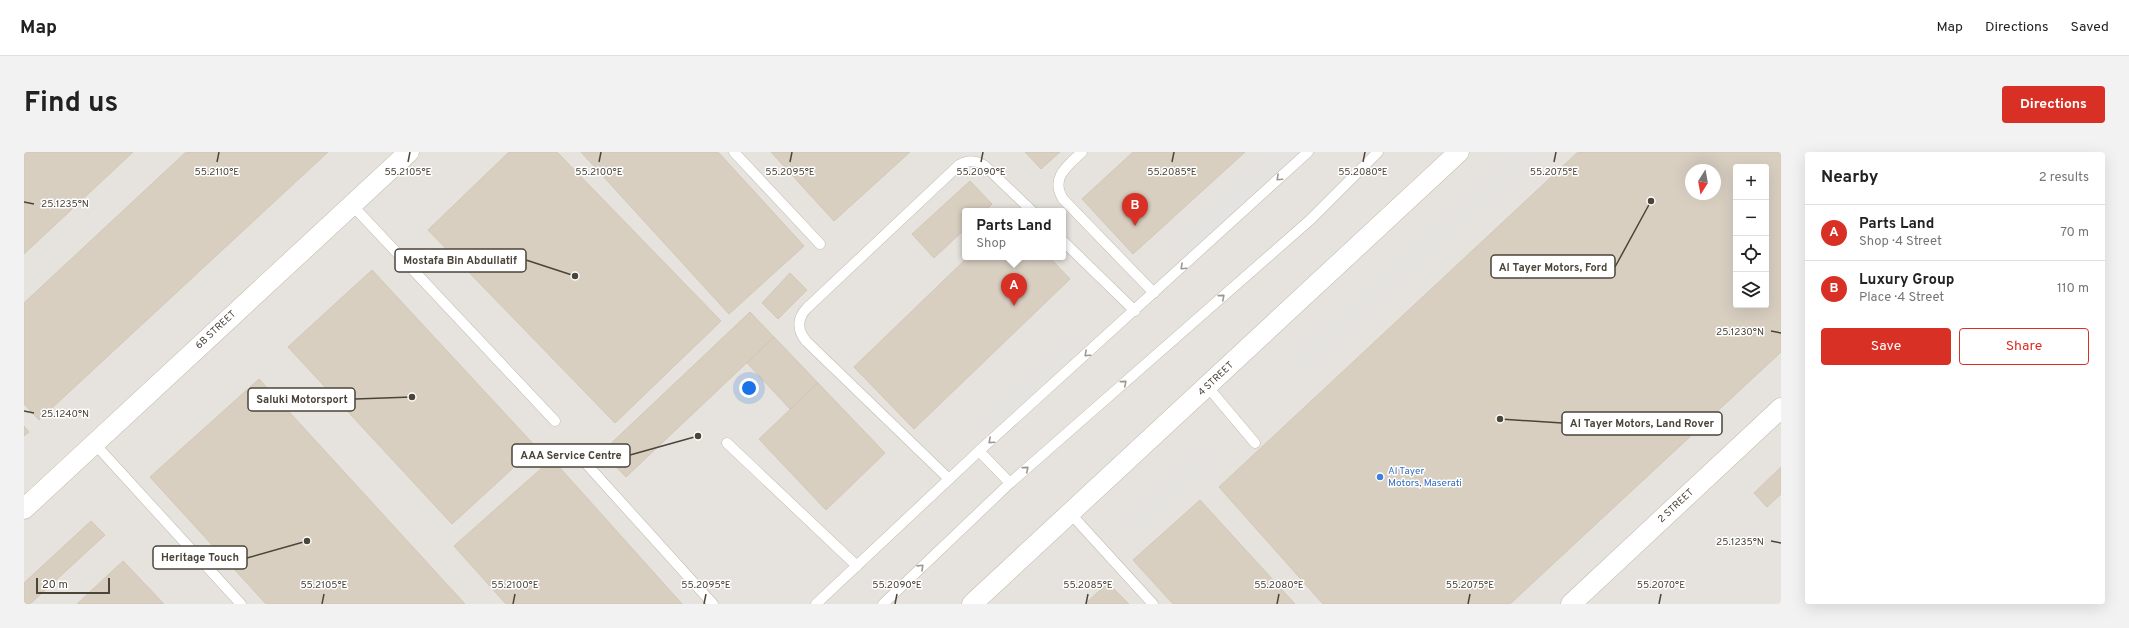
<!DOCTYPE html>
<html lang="en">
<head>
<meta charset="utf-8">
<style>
	body { margin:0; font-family:Overpass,sans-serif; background:#f2f2f2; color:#222 }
	.controls { position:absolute; right:12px; top:12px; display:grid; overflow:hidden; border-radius:4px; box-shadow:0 4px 16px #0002 }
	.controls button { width:36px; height:36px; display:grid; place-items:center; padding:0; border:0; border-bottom:1px solid #e0e0e0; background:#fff; color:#222; font:20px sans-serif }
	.compass { position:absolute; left:1661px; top:12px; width:36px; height:36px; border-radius:50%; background:#fff; box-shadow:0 4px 16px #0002; rotate:191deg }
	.scale { position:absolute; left:12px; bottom:10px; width:74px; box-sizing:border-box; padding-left:4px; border:2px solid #4b4439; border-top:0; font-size:11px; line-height:14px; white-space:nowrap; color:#4b4439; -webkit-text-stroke:3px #fff; paint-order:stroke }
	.you { position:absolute; left:725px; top:236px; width:14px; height:14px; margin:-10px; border:3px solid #fff; border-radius:50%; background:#1a73e8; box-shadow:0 0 0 6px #1a73e833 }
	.badge { display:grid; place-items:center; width:26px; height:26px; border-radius:50%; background:#d93025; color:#fff; font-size:13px; font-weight:700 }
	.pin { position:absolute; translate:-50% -33px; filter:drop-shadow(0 1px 2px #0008) }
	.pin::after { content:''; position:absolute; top:21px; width:14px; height:12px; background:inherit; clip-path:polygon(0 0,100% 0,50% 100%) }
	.popup { position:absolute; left:938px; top:56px; width:104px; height:52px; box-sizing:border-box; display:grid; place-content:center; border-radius:4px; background:#fff; filter:drop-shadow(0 1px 3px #0005); font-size:13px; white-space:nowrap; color:#767676 }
	.popup b { font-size:15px; color:#222 }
	.popup::after { content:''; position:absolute; left:50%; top:100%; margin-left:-8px; border:8px solid transparent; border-top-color:#fff }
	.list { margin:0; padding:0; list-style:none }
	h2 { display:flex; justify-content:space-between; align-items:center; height:52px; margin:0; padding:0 16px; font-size:17px }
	h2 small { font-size:13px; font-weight:400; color:#767676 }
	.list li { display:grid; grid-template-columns:26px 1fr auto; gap:12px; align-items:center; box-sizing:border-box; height:56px; padding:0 16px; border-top:1px solid #e0e0e0 }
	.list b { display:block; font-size:15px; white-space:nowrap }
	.list p { margin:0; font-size:13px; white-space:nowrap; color:#767676 }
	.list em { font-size:13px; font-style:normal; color:#767676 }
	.actions { display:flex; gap:8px; padding:12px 16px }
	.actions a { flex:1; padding:9px 0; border:1px solid #d93025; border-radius:4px; text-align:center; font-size:14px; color:#d93025 }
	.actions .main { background:#d93025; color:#fff }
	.icon { flex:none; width:22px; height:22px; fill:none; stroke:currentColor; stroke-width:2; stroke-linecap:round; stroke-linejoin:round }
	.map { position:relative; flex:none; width:1757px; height:452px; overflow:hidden; border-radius:4px }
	header { display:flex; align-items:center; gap:24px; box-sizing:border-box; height:56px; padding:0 20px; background:#fff; border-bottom:1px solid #e0e0e0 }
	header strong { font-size:19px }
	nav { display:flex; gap:22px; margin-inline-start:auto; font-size:14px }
	.intro { display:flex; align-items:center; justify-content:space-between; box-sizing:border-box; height:96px; padding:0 24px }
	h1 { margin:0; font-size:28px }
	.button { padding:10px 18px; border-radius:4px; background:#d93025; color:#fff; font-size:14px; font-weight:700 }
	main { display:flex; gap:24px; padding:0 24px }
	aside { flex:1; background:#fff; border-radius:4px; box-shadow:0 4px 16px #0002 }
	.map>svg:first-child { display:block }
	.industrial { fill:#e6e2dd; fill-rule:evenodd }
	.parking { fill:#e5e3e0 }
	.building { fill:#d8cfc1; stroke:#d3c7b4; fill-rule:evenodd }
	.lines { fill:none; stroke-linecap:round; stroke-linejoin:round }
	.lane-casing { stroke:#c2bbae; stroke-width:11 }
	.street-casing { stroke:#c2bbae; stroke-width:21 }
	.lane { stroke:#fff; stroke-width:10 }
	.street { stroke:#fff; stroke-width:20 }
	.oneway { stroke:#9c9892 }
	.ticks { fill:none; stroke:#4b4439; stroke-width:1.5 }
	.shop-dot { fill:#3f7fe0; stroke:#fff; stroke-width:1.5 }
	.labels { text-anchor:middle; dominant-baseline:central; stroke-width:3; stroke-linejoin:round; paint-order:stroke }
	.street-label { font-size:10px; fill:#4b4439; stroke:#fff }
	.shop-label { font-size:10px; fill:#366cbe; stroke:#fff; text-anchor:start }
	.ticks-label { font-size:10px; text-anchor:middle; fill:#4b4439; stroke:#fff; stroke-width:3; stroke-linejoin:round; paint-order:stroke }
	.leader { fill:none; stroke:#4b4439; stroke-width:1.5 }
	.callout-dot { fill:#4b4439; stroke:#fff; stroke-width:1.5 }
	.callout { fill:#fff; stroke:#4b4439; stroke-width:1.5 }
	.callout-label { font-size:11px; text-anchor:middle; font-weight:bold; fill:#4b4439 }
</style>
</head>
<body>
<header>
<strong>Map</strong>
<nav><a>Map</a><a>Directions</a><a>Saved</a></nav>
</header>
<div class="intro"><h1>Find us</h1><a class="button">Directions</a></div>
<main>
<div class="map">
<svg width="1757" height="452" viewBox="0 0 1757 452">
	<rect width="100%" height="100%" fill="#f6f3ec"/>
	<path class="industrial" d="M0 0H1757V452H0ZM1712 15H1742V153H1712ZM1667 18H1691V42H1667ZM941 59H1039V105H941Z"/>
	<g class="parking">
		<polygon points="1242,0 1275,0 1160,106 1143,89"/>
		<polygon points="1483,0 1522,0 1280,225 1266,206"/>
		<polygon points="1050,179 1061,191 959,284 950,270"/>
		<polygon points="1178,293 1194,310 1111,387 1096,369"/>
	</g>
	<g class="building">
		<polygon points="0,0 109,0 0,102"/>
		<polygon points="162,0 304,0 15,268 0,252 0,151"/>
		<polygon points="485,0 533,0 697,169 591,271 404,78"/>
		<polygon points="557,0 694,0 780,94 705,162"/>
		<polygon points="747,0 886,0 810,69"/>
		<polygon points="1001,0 1036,0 1017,17"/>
		<polygon points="1109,0 1221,0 1109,102 1058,47"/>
		<path d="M1554 0H1757V200L1486 452H1299L1195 335ZM1712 15H1742V153H1712ZM1667 18H1691V42H1667Z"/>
		<polygon points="946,29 968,52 961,59 941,59 941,77 910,106 888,82"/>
		<polygon points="944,105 1025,105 1046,127 890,277 830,215"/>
		<polygon points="348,118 512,295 428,372 264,195"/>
		<polygon points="766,121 783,138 754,167 738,151"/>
		<polygon points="726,160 750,185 602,325 578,300"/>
		<polygon points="750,185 794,231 766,257 723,211"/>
		<polygon points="235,227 441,452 242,452 126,325"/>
		<polygon points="794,231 861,301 802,358 735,287"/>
		<polygon points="0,274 5,280 0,284"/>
		<polygon points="528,307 658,452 482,452 430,394"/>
		<polygon points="1757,315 1757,342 1743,355 1730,341"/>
		<polygon points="1176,348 1271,452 1149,452 1109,408"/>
		<polygon points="67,369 81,383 6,452 0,452 0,431"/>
		<polygon points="99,409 140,452 53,452"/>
		<polygon points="1084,431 1105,452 1061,452"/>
	</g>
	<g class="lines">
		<g class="lane-casing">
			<g id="lane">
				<polyline points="710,0 796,92"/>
				<path d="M1058 0C1043 14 1026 26 1039 47L1130 141"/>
				<polyline points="328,53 531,269"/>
				<polyline points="1039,89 1111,159"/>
				<polyline points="1183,234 1231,291"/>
				<polyline points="70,291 217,452"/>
				<polyline points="703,291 833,414"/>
				<polyline points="955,299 986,331"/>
				<polyline points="558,307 689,452"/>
				<path d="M925 327 782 189C773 178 773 166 783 156L935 13C945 8 952 8 961 14L1008 59"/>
				<polyline points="1046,361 1129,452"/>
				<polyline points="792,452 955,299 1284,0"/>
				<polyline points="859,452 986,331 1286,68 1354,0"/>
			</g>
		</g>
		<g class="street-casing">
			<g id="street">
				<polyline points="0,357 385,0"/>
				<polyline points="948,452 1435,0"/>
				<polyline points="1547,452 1757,256"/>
			</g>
		</g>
		<use href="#lane" class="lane"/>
		<use href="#street" class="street"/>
	</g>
	<defs><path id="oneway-chevron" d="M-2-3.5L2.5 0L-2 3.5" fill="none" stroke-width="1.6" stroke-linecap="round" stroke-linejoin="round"/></defs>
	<g class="oneway">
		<use href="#oneway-chevron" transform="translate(1255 26) rotate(137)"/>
		<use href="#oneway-chevron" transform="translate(1159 115) rotate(137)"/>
		<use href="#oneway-chevron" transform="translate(1198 145) rotate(-41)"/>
		<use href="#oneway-chevron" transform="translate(1063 202) rotate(138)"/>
		<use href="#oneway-chevron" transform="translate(1100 231) rotate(-41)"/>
		<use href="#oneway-chevron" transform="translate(967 289) rotate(138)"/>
		<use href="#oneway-chevron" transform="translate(1002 317) rotate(-41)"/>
		<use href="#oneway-chevron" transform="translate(897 415) rotate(-44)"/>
	</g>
	<path class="ticks" d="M193 10 195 0M384 10 386 0M575 10 577 0M766 10 768 0M957 10 959 0M1148 10 1150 0M1339 10 1341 0M1530 10 1532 0M0 50 10 52M1747 179 1757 181M0 259 10 261M1747 389 1757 391M298 452 300 442M489 452 491 442M680 452 682 442M871 452 873 442M1062 452 1064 442M1253 452 1255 442M1444 452 1446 442M1635 452 1637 442"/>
	<circle class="shop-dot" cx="1356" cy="325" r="4"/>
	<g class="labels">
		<g class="street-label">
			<text transform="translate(192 178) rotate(-43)">6B STREET</text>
			<text transform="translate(1192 227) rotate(-43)">4 STREET</text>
			<text transform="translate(1652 354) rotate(-43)">2 STREET</text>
		</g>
		<g class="shop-label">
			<text x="1364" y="319">Al Tayer<tspan x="1364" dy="12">Motors, Maserati</tspan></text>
		</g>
	</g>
	<g class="ticks-label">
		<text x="193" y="23">55.2110°E</text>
		<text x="384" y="23">55.2105°E</text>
		<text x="575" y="23">55.2100°E</text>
		<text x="766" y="23">55.2095°E</text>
		<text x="957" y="23">55.2090°E</text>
		<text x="1148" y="23">55.2085°E</text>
		<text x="1339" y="23">55.2080°E</text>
		<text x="1530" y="23">55.2075°E</text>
		<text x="41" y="55">25.1235°N</text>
		<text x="1716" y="183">25.1230°N</text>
		<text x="41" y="265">25.1240°N</text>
		<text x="1716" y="393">25.1235°N</text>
		<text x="300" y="436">55.2105°E</text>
		<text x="491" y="436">55.2100°E</text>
		<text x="682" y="436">55.2095°E</text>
		<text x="873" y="436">55.2090°E</text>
		<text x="1064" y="436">55.2085°E</text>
		<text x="1255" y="436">55.2080°E</text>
		<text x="1446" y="436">55.2075°E</text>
		<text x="1637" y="436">55.2070°E</text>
	</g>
	<path class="leader" d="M551 124L502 108M1627 49L1591 115M388 245L331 247M1476 267L1538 271M674 284L606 303M283 389L223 406"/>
	<g class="callout-dot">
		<circle cx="551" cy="124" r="4"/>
		<circle cx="1627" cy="49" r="4"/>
		<circle cx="388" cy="245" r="4"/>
		<circle cx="1476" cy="267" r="4"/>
		<circle cx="674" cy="284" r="4"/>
		<circle cx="283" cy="389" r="4"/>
	</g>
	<g class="callout">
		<rect x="371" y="97" width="131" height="23" rx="4"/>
		<rect x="1467" y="103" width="124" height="23" rx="4"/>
		<rect x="224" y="236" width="107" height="23" rx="4"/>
		<rect x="1538" y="260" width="160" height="23" rx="4"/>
		<rect x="488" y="292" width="118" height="23" rx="4"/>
		<rect x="129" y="394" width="94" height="23" rx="4"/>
	</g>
	<g class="callout-label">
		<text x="436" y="112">Mostafa Bin Abdullatif</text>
		<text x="1529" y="119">Al Tayer Motors, Ford</text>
		<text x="278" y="251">Saluki Motorsport</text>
		<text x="1618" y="275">Al Tayer Motors, Land Rover</text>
		<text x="547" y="307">AAA Service Centre</text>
		<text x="176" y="409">Heritage Touch</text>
	</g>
</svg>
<div class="controls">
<button>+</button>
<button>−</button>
<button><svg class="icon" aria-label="locate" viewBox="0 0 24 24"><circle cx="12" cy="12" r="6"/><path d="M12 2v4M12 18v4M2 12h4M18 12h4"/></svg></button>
<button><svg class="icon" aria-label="layers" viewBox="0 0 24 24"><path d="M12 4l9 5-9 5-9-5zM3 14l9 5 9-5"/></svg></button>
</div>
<svg class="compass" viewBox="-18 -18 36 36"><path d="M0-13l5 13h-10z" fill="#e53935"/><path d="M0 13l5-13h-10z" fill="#767676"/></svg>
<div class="scale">20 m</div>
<div class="you"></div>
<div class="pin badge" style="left:990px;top:154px">A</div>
<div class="popup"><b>Parts Land</b>Shop</div>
<div class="pin badge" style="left:1111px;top:74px">B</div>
</div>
<aside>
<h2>Nearby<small>2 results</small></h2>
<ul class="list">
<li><span class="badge">A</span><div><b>Parts Land</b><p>Shop · 4 Street</p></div><em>70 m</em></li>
<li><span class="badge">B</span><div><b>Luxury Group</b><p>Place · 4 Street</p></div><em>110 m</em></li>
</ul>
<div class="actions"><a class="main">Save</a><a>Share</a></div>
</aside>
</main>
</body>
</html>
